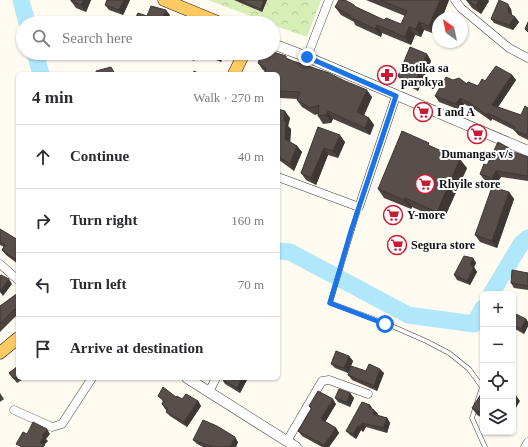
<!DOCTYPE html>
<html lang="en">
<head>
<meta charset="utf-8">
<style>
	body { margin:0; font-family:Georgia,serif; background:#f2f2f3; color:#2b2b33 }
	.controls { position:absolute; right:12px; bottom:12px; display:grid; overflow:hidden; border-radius:6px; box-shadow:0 1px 3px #0004 }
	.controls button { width:36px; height:36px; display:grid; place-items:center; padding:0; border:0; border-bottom:1px solid #e1e1e2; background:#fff; color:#2b2b33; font:20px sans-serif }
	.compass { position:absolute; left:432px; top:12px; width:36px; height:36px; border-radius:50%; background:#fff; box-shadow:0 1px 3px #0004; rotate:327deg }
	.stop { position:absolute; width:12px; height:12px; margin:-9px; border:3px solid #1a73e8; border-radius:50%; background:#fff }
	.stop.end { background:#1a73e8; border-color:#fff; box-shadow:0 1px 4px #0008 }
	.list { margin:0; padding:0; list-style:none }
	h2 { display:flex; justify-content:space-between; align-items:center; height:52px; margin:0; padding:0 16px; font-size:17px }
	h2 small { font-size:13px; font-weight:400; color:#7c7c81 }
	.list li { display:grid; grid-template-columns:26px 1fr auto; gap:12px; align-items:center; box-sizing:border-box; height:64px; padding:0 16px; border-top:1px solid #e1e1e2 }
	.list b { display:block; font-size:15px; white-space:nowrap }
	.list em { font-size:13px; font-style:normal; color:#7c7c81 }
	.icon { flex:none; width:22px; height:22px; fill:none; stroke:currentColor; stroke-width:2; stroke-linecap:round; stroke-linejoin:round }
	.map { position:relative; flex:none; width:528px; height:447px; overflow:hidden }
	.search { position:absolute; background:#fff; box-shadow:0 1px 3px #0004; left:16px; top:16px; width:264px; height:44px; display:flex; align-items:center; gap:10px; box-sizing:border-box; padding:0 14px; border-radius:22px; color:#7c7c81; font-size:15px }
	.panel { position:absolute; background:#fff; box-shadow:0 1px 3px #0004; left:16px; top:72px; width:264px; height:308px; border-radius:6px }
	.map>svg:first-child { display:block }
	.park { fill:url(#park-crowns) }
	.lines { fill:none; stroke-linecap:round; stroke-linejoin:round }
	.river { stroke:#b1e7fb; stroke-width:17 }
	.service-casing { stroke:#424242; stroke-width:5 }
	.minor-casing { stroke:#424242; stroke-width:9 }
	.tertiary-casing { stroke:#424242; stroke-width:11 }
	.primary-casing { stroke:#202020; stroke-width:13 }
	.service { stroke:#fff; stroke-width:4 }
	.minor { stroke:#fff; stroke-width:8 }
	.tertiary { stroke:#fff; stroke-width:10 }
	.primary { stroke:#ffca61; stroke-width:12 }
	.wall { fill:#4d4440 }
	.shaded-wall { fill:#3e3734 }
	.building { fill:#594f4a; stroke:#3e3734 }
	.route { stroke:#1a73e8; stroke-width:5 }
	.labels { text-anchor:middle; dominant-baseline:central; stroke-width:4; stroke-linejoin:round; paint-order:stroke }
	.poi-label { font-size:12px; font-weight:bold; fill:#0f0f0f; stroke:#fff; text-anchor:start }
</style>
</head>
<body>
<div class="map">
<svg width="528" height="447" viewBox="0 0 528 447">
	<defs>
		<pattern id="park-crowns" width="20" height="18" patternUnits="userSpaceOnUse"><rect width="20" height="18" fill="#d8eeb7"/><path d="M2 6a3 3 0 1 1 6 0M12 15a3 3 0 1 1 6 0" fill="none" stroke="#b8cb9c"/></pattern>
	</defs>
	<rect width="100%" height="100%" fill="#fffbf1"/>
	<polygon class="park" points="208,0 321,0 307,37 273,25 273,23 269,23"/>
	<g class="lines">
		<g class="river">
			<polyline points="21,0 27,23"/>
			<polyline points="35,53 41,74"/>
			<polyline points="278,251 290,252 408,315 474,324 483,308"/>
			<polyline points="491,294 521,244 528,238"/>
		</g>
		<g class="service-casing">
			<polyline id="service" points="359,207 330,303 385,323 426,341 449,353 469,369 482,387 472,418 485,447"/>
		</g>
		<g class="minor-casing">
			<g id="minor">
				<polyline points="455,0 461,8 509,48 528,58"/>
				<polyline points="307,57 329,0"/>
				<polyline points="278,177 359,207 396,96"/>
				<polyline points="0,264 18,280"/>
				<polyline points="209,392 216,378"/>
				<polyline points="14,410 52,427 62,424 92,378"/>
				<polyline points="287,441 322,381 329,380 368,394"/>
				<polyline points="525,447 528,442"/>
			</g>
		</g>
		<g class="tertiary-casing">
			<g id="tertiary">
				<polyline points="273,44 307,57 528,151"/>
				<polyline points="187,378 296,447"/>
			</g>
		</g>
		<g class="primary-casing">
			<g id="primary">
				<polyline points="164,0 220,23"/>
				<polyline points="234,74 244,53"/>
				<polyline points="0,353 18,338"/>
			</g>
		</g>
		<use href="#service" class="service"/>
		<use href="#minor" class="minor"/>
		<use href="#tertiary" class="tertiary"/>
		<use href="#primary" class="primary"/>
	</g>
	<g class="wall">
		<polygon points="71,0 91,0 86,12 76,8 71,1"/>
		<polygon points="130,0 123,15 109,10 105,5"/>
		<polygon points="234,0 267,0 262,12"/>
		<polygon points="366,0 449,0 442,18 438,18 435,34 424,30 421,37 415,35 411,45 382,33 381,37 355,25 354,22 341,15 335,7 354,5 356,7 384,20 401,24 405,16"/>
		<polygon points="466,0 488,0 489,1 481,14 472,8"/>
		<polygon points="511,9 512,15 515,17 519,22 513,30 494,23 491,19"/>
		<polygon points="182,53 223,53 224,54 221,62 204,55 202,58 200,56 198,60 195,58 194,61 183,55"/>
		<polygon points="427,54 431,61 418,91 403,83 398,76"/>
		<polygon points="288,59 372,97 364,115 369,118 374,125 370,135 333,119 331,123 323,124 318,116 318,114 315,115 302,107 297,100 297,99 280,98 278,95 278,74 265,71 263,70 258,63"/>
		<polygon points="512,75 516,80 498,107 521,115 528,108 528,140 518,135 514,130 492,119 491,121 474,109 464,104 460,110 439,102 435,96 453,80 478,86 485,81"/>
		<polygon points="278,109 290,118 288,126 291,129 290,142 297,146 302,152 294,171 279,160 278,162"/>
		<polygon points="318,127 345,142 338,158 328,155 316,185 306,180 301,173"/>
		<polygon points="432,147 467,168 443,221 412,207 411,209 384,198 378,189"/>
		<polygon points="512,152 528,157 528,181 501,177 496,184 484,180 480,174 487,165"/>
		<polygon points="509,192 514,199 497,248 480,242 475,235"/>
		<polygon points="0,229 18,240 18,264 6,255 2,250 4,247 0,245"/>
		<polygon points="473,258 476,263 474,267 477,272 470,285 457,280 454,275"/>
		<polygon points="528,273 528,290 514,288 511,283"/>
		<polygon points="18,293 18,314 0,332 0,306"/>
		<polygon points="526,319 528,322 528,326 524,334 515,329 513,326 513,320"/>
		<polygon points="349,356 353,361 348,373 335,368 331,364"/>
		<polygon points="18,366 18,378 25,378 17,383 9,373"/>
		<polygon points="366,371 384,373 377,391 352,380 348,375"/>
		<polygon points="222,378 248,378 240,393 225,384 222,379"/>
		<polygon points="483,391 483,418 477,415 472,408"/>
		<polygon points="0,393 4,399 0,402"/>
		<polygon points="350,393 354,398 350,407 338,402 335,398"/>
		<polygon points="158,396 176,397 182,399 198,401 201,406 187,427 170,416 166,412 167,411 165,409 162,404 163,402 162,400"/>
		<polygon points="336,404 325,422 336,428 339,433 329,447 322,447 302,436 298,431 311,409 309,406"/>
		<polygon points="373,409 378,414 377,415 387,418 390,423 387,433 366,427 363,432 361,430 356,439 350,435 346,431"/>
		<polygon points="193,440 238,442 236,447 203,447 197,444"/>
	</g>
	<g class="shaded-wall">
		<polygon points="84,0 91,0 86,12 81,5"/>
		<polygon points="124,0 130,0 123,15 119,10"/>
		<polygon points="264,0 267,0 262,12 261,9"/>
		<polygon points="440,0 449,0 442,18 438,18 438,27 435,34 429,26"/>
		<polygon points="479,0 488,0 489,1 481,14 476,6"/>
		<polygon points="508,4 511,9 512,17 509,13"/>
		<polygon points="166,10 170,15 167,23 160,23"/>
		<polygon points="515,17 519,22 513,30 509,25"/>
		<polygon points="419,22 424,30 421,37 416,29"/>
		<polygon points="377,25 382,33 381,37 375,29"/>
		<polygon points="409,27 415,35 411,45 405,37"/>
		<polygon points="197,53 200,56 198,60 195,56"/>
		<polygon points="200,53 202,53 204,55 202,58 200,54"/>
		<polygon points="220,53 223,53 224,54 221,62 218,58"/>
		<polygon points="193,54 195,58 194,61 191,56"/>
		<polygon points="427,54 431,61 418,91 414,84"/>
		<polygon points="512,75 516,80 496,110 492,105"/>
		<polygon points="367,90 372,97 362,120 357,112"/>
		<polygon points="460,98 464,104 460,110 456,104"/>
		<polygon points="285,111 290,118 288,126 291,129 290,146 285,139 284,120"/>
		<polygon points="328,111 333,119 331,123 326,115"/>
		<polygon points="488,113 492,119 491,121 487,115"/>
		<polygon points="369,118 374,125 370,135 365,128"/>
		<polygon points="340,135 345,142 338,158 333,151"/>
		<polygon points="297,146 302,152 294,171 290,164"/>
		<polygon points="324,148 328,155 316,185 311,178"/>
		<polygon points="460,159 467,168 443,221 437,212"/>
		<polygon points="496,171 501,177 496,184 492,178"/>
		<polygon points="509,192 514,199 497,248 492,241"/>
		<polygon points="405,198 412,207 411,209 404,200"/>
		<polygon points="18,255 18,263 15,259"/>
		<polygon points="473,258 476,263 474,267 477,272 470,285 467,281 470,265"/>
		<polygon points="9,279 12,284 3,296 0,292 0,291"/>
		<polygon points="526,319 528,322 528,326 524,334 521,329"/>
		<polygon points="349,356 353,361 348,373 344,368"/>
		<polygon points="380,369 384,373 377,391 374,386"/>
		<polygon points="242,378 248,378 240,393 237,388"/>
		<polygon points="350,393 354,398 350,407 347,402"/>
		<polygon points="515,394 520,401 513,413 513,398"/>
		<polygon points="333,399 336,404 324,424 321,419"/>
		<polygon points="198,401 201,406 187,427 184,422"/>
		<polygon points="370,405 373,409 369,408"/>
		<polygon points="374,410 378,414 376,419 373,414"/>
		<polygon points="387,418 390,423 387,433 383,428"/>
		<polygon points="362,423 366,427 363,432 360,427"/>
		<polygon points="358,426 361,430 356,439 353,434"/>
		<polygon points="336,428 339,433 329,447 325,447 324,445"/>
		<polygon points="47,429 50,434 46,439 48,441 43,446 40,442 42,435"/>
		<polygon points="235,437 238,442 236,447 230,447"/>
	</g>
	<g class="building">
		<polygon points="71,0 84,0 81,5 71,1"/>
		<polygon points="107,0 124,0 119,10 105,5"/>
		<polygon points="238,0 264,0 261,9"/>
		<polygon points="339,0 345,0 354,5 354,6 384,20 386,18 401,24 407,11 380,0 440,0 429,26 419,22 416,29 409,27 405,37 377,25 375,29 350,17 351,16 335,7"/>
		<polygon points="467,0 479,0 476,6"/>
		<polygon points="499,0 508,4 509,13 515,17 509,25 491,19"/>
		<polygon points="151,6 166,10 160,23 130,23 133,23 138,13 147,16"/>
		<polygon points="528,22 528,32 525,29"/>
		<polygon points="410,47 427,54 414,84 398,76"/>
		<polygon points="273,52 286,56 286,58 293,61 329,73 345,81 367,90 357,112 369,118 365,128 328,111 326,115 318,116 319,105 310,108 297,100 300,92 278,91 278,74 264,74 266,68 258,63 262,53 273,53"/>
		<polygon points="185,53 197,53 195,56 193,54 191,56"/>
		<polygon points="205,53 220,53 218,58"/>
		<polygon points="496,66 512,75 492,105 521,115 525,106 528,108 528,132 526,135 514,130 515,127 488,113 487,115 470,103 460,98 456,104 435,96 446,77 453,80 459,78 467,84 468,82 478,86 482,79 485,81"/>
		<polygon points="111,67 115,74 97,74 96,71"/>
		<polygon points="194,71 200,74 193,74"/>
		<polygon points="278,109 285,111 284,120 286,122 285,139 297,146 290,164 278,156"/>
		<polygon points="318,127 340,135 333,151 324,148 311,178 301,173"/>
		<polygon points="402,131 429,143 428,145 460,159 437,212 405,198 404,200 378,189"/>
		<polygon points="498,142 509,148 508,150 528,157 528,176 496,171 492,178 480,174 484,164 487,165"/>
		<polygon points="492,187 509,192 492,241 475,235"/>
		<polygon points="0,229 18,240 18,255 15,259 2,250 5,245 0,242"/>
		<polygon points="464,256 473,258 470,265 474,267 467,281 454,275"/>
		<polygon points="512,270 528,273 528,286 511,283"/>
		<polygon points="1,275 9,279 0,291 0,277"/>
		<polygon points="18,293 18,314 15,309 0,324 0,306"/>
		<polygon points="516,314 526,319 521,329 513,325 513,320"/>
		<polygon points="336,351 349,356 344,368 331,364"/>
		<polygon points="369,364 380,369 374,386 348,375 351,366 366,371"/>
		<polygon points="18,366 18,376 14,379 9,373"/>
		<polygon points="222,378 242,378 237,388 222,379"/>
		<polygon points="163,387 176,397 177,396 182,399 186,394 198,401 184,422 166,412 168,409 162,404 164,400 158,396"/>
		<polygon points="339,389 350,393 347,402 335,398"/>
		<polygon points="318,391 333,399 321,419 336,428 324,445 298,431 312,408 309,406"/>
		<polygon points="483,391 483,414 472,408"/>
		<polygon points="513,392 515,394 513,398"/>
		<polygon points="362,402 370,405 369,408 374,410 373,414 387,418 383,428 362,423 360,427 358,426 353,434 346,431"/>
		<polygon points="203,420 217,426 235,437 230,447 211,447 211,446 193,440"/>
		<polygon points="33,422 47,429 42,435 44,436 40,442 45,445 43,447 22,447 16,444 23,432 27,434"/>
	</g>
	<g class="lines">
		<polyline class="route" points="307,57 396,96 351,231 330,303 385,324"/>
	</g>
	<defs>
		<g id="pharmacy-ring" transform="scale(1)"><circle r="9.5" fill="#fff" stroke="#cc1a34" stroke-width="1.5"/><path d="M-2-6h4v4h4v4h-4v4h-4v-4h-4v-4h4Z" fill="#cc1a34"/></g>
		<g id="supermarket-ring" transform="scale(1)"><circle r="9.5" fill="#fff" stroke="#cc1a34" stroke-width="1.5"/><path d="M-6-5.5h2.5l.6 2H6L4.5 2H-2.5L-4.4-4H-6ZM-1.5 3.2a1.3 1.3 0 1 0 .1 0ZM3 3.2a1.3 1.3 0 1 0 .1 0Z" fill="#cc1a34"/></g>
	</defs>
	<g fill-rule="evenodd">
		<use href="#pharmacy-ring" x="387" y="75"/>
		<use href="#supermarket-ring" x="423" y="112"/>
		<use href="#supermarket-ring" x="477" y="134"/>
		<use href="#supermarket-ring" x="425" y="184"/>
		<use href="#supermarket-ring" x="393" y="215"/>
		<use href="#supermarket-ring" x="397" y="245"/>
	</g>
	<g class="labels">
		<g class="poi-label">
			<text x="401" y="68">Botika sa<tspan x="401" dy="14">parokya</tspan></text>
			<text x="437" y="112">I and A</text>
			<text x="477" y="154" text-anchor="middle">Dumangas v/s</text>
			<text x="439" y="184">Rhyile store</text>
			<text x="407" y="215">Y-more</text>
			<text x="411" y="245">Segura store</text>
		</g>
	</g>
</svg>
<div class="controls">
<button>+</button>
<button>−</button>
<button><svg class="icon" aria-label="locate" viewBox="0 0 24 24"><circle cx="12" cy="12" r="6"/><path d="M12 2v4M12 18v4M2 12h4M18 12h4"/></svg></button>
<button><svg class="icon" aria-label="layers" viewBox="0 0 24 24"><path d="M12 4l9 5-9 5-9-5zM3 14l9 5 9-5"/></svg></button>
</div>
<svg class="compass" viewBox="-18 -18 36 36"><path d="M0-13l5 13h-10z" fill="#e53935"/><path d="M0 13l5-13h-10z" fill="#7c7c81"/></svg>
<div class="stop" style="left:385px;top:324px"></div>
<div class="stop end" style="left:307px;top:57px"></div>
<div class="search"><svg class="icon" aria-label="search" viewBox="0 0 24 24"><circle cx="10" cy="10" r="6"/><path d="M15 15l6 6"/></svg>Search here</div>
<section class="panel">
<h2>4 min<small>Walk · 270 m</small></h2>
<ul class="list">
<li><svg class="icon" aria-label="ahead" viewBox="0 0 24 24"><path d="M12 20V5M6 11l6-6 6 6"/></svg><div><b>Continue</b></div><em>40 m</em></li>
<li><svg class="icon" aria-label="right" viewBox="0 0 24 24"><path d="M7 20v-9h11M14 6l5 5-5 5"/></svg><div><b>Turn right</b></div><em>160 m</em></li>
<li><svg class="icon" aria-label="left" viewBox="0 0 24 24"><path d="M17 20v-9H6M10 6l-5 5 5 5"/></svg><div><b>Turn left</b></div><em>70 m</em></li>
<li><svg class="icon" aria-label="arrive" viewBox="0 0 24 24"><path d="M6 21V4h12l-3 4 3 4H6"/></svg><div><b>Arrive at destination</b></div></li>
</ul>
</section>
</div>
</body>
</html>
